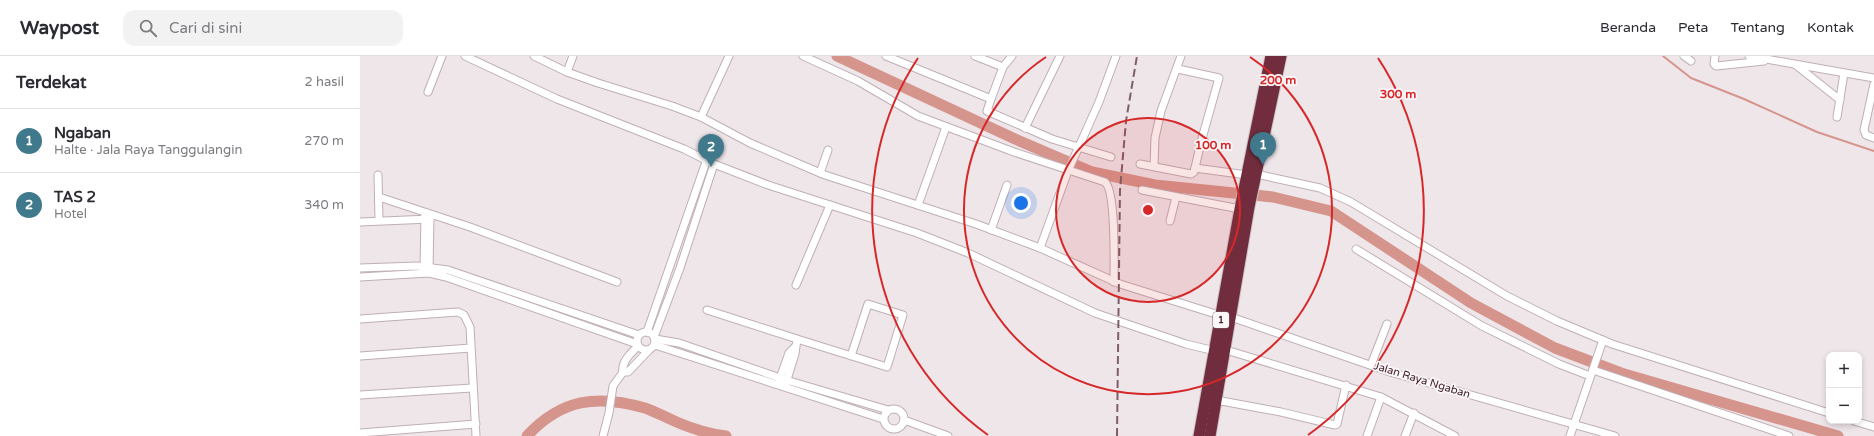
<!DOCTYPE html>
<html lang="id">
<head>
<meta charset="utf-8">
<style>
	body { margin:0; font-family:"Varela Round",sans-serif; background:#f2f2f3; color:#2b2b33 }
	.controls { position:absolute; right:12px; bottom:12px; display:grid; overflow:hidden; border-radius:8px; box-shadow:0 2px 6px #0003 }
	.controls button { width:36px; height:36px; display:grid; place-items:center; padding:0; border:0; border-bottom:1px solid #e1e1e2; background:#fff; color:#2b2b33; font:20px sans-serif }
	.you { position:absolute; left:661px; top:147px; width:14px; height:14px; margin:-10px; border:3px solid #fff; border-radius:50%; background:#1a73e8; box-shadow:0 0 0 6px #1a73e833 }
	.badge { display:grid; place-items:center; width:26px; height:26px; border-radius:50%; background:#40798c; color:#fff; font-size:13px; font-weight:700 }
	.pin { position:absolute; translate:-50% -33px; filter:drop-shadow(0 1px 2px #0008) }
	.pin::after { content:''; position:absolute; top:21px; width:14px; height:12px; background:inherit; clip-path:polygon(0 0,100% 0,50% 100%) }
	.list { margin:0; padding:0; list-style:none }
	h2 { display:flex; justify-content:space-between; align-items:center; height:52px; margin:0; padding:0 16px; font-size:17px }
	h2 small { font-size:13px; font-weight:400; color:#7c7c81 }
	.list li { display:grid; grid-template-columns:26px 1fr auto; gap:12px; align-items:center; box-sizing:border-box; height:64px; padding:0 16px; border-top:1px solid #e1e1e2 }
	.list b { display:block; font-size:15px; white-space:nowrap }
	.list p { margin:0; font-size:13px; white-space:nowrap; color:#7c7c81 }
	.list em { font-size:13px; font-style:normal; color:#7c7c81 }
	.icon { flex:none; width:22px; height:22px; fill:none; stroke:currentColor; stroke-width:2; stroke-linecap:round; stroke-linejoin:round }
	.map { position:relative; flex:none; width:1514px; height:380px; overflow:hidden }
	header { display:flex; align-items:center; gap:24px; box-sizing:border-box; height:56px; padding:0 20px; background:#fff; border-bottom:1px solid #e1e1e2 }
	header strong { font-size:19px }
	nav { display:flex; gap:22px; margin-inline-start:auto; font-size:14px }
	.search { width:280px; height:36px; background:#f2f2f3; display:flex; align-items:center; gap:10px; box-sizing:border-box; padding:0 14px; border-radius:12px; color:#7c7c81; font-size:15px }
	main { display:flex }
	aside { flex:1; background:#fff }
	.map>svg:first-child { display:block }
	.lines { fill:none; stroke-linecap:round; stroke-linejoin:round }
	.stream { stroke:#d6958c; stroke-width:2 }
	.river { stroke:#d6958c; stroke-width:11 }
	.minor-casing { stroke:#bfafb5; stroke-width:9 }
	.highway-casing { stroke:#cac1c4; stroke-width:13 }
	.minor { stroke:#fff; stroke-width:7 }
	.highway { stroke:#712d3d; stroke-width:11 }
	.rail { stroke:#7e5e68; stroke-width:2; stroke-dasharray:8 4; stroke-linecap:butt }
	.ring { fill:none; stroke:#d62828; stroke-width:2 }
	.labels { text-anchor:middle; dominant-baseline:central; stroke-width:3.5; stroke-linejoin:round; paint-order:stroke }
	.shield { fill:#fbf7f9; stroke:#7a636a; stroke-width:1 }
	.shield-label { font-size:10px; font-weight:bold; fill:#43232d }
	.street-label { font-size:11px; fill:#43232d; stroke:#fbf7f9 }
	.centre { fill:#d62828; stroke:#fbf7f9; stroke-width:2 }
	.ring-label { font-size:12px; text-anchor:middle; font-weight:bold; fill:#d62828; stroke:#fbf7f9; stroke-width:3.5; stroke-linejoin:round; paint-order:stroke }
</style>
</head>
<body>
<header>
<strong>Waypost</strong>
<div class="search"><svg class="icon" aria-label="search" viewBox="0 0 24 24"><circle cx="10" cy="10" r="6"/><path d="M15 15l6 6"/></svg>Cari di sini</div>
<nav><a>Beranda</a><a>Peta</a><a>Tentang</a><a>Kontak</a></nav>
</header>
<main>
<aside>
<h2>Terdekat<small>2 hasil</small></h2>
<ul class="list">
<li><span class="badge">1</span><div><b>Ngaban</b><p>Halte · Jala Raya Tanggulangin</p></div><em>270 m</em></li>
<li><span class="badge">2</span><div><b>TAS 2</b><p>Hotel</p></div><em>340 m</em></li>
</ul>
</aside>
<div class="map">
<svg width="1514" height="380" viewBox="0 0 1514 380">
	<rect width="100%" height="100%" fill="#efe6ea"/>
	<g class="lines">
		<polyline class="stream" points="1303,0 1331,22 1384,43 1457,76 1514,95"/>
		<g class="river">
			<polyline points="477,0 655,83 732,116 795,129 913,141 971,155 1111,247 1195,292 1261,317 1478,380"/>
			<path d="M167 380C201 343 237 338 285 352 296 356 307 362 319 367 333 373 351 378 366 380"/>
		</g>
		<g class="minor-casing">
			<g id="minor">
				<polyline points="105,0 197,43 324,93 354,108 408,129 557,177 608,197 735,257 826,288 855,295"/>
				<polyline points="174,0 207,16 238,27 312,50 341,61 390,87 465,119 616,168 680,192 760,228 862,260"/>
				<path d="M443 0 498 25 558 60 654 96 745 126C756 135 754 209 754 226"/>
				<polyline points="526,0 631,43 643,11 652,0"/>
				<polyline points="615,0 643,11"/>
				<polyline points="1324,0 1331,5"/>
				<polyline points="1355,0 1354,8 1356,10 1404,5"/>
				<polyline points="1389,0 1514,22"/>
				<polyline points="1436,9 1480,44"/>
				<polyline points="207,16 213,0"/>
				<polyline points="1514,28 1504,74 1506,79 1514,82"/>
				<polyline points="68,36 82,0"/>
				<polyline points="631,43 627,55 692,83 751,101"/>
				<polyline points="341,61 369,0"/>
				<polyline points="1477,61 1484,17"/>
				<polyline points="665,72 700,0"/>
				<polyline points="780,108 831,118 834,116 841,86 859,22 818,13"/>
				<polyline points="794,110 795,82 801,55 821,0"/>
				<polyline points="835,112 887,119"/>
				<polyline points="460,117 468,94"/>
				<polyline points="896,118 960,132 991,146 1147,240 1197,265 1252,288 1469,357"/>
				<polyline points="18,119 19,164"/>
				<polyline points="782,134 880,153"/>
				<polyline points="19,141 110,171 257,226"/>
				<polyline points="558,149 586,71"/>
				<polyline points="810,165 816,141"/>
				<polyline points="0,166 70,163"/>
				<polyline points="631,174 647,129"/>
				<polyline points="680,192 708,115 739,46 756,0"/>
				<polyline points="996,193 1122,270 1199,308 1230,320"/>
				<polyline points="0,212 57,210 88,214 279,279"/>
				<polyline points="64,215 65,158"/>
				<polyline points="69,215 70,159"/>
				<polyline points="0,221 69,217 86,221 277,288"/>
				<polyline points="436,229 470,149"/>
				<polyline points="347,254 437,283 435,298 426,327"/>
				<polyline points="871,261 1030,316 1255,380"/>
				<polyline points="0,263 98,256 104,259 110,271 116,380"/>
				<circle cx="286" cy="285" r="9"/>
				<polyline points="287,276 347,103"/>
				<polyline points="294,281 320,212 354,108"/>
				<polyline points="295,283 319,287 426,324 528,354"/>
				<polyline points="437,283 527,311 543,259 508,248 491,300"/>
				<polyline points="295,289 523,363"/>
				<polyline points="866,294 1021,341 1095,380"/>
				<polyline points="0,300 111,292"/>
				<polyline points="1011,309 1027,268"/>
				<polyline points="1233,314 1429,380"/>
				<polyline points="263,316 268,316 289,294"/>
				<polyline points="419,325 429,297 435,291"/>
				<polyline points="0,339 112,332"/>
				<polyline points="856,344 921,356 975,369 977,368 986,329"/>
				<circle cx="534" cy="363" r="10"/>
				<polyline points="544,364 588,380"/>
				<polyline points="1494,365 1514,371"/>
				<polyline points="0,377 116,368"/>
				<path d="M243 380 249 357 253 330 263 316C261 306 271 297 278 290"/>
				<polyline points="1007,380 1021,341"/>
				<polyline points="1045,380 1054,357"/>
				<polyline points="1210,380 1243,284"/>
			</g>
		</g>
		<g class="highway-casing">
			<g id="highway">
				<polyline points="839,380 880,153 911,0"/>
				<polyline points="850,380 889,151 921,0"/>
			</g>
		</g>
		<use href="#minor" class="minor"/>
		<use href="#highway" class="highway"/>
		<polyline class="rail" points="757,380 760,134 766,65 777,0"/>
	</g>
	<circle cx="788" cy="154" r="92" fill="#d62828" fill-opacity=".12"/>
	<g class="ring">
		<circle cx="788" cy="154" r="92"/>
		<path d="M890 1A184 184 0 1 1 686 1"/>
		<path d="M628 379A276 276 0 0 1 558 2M1018 2A276 276 0 0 1 948 379"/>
	</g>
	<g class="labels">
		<rect class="shield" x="853" y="256" width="16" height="16" rx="3"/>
		<g class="shield-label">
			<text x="861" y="264">1</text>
		</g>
		<g class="street-label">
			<text transform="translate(1062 324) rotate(17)">Jalan Raya Ngaban</text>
		</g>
	</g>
	<circle cx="788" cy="154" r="6" class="centre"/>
	<g class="ring-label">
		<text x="918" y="28">200 m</text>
		<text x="1038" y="42">300 m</text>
		<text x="853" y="93">100 m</text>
	</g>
</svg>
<div class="controls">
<button>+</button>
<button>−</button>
</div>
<div class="you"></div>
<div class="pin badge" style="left:903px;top:109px">1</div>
<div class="pin badge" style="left:351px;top:111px">2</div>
</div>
</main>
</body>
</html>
